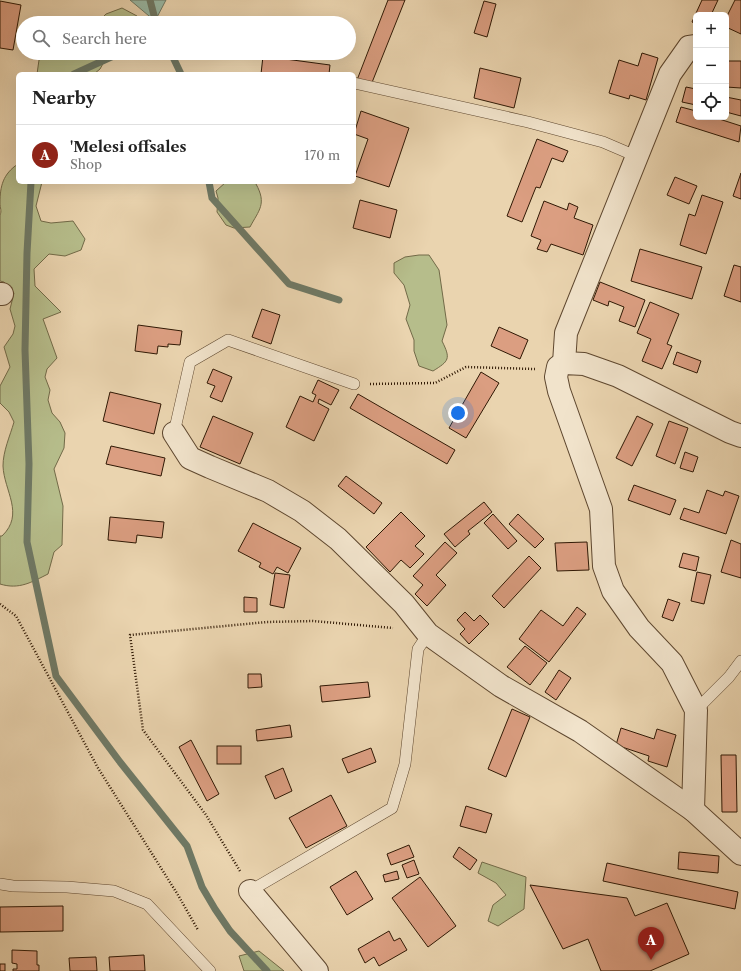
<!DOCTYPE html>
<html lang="en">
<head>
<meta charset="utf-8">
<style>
	body { margin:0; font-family:"Libre Caslon Text",serif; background:#f2f2f2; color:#222 }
	.controls { position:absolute; right:12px; top:12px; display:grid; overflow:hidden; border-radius:6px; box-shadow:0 4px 16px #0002 }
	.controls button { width:36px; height:36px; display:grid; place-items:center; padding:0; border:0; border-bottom:1px solid #e0e0e0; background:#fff; color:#222; font:20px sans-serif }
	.you { position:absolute; left:458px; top:413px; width:14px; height:14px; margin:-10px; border:3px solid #fff; border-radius:50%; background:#1a73e8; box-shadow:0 0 0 6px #1a73e833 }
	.badge { display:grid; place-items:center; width:26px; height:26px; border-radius:50%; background:#8f2418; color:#fff; font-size:13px; font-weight:700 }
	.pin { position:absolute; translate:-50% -33px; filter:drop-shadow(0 1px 2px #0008) }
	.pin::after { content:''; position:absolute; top:21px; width:14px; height:12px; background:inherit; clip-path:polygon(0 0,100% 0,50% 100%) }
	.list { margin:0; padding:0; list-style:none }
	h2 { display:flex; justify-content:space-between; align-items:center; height:52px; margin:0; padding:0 16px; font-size:17px }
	h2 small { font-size:13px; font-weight:400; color:#767676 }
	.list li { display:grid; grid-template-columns:26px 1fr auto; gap:12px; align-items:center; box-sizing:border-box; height:60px; padding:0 16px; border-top:1px solid #e0e0e0 }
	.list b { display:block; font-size:15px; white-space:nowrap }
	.list p { margin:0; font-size:13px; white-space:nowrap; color:#767676 }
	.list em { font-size:13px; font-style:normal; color:#767676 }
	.icon { flex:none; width:22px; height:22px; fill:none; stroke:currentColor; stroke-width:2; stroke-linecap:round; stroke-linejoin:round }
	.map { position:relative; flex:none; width:741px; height:971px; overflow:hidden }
	.search { position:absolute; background:#fff; box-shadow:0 4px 16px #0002; left:16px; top:16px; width:340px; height:44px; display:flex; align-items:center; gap:10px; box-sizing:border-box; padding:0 14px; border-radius:22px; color:#767676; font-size:15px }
	.panel { position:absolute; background:#fff; box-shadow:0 4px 16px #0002; left:16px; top:72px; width:340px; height:112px; border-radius:6px }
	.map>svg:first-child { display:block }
	.green { fill:#b6bd8b; stroke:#726a48 }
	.water { fill:#99b9a5; stroke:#6f7965 }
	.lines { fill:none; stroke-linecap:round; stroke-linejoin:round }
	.stream { stroke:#6f7965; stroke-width:7 }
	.building { fill:#db9e81; stroke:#2f1804 }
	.lane-casing { stroke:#5e472f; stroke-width:12 }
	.street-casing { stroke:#5e472f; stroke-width:24 }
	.path { stroke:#2f1804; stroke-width:2.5; stroke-dasharray:1 2; stroke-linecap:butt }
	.lane { stroke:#f1e3cb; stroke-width:11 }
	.street { stroke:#f1e3cb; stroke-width:22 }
</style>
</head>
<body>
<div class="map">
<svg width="741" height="971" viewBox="0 0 741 971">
	<rect width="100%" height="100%" fill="#ead4af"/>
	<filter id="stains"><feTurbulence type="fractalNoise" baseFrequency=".005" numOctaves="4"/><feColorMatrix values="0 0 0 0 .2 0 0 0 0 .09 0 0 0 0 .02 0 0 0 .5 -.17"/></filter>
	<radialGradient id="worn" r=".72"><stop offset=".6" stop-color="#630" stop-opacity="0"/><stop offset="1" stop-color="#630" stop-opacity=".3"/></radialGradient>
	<g class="green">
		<polygon points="122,8 137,16 144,23 97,23 106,14"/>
		<polygon points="53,53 109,53 100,69 94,74 37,74 39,60"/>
		<path d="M18 164V182H42L36 206 41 221 51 223 73 221 85 239 81 250 65 256 49 254 34 269 35 286 61 312 43 319 57 358 47 369 45 377 50 390 48 400 52 413 60 422 65 433 64 448 54 469 63 506 62 545 54 552 48 574C32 582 19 590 0 584V536H2C25 514 4 491 3 466 3 451 10 436 14 422L9 412 0 403V386L10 367 4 347 13 334 15 326 10 309 14 293 4 282 0 281V215C2 211 0 208 0 203 0 186 3 174 18 164Z"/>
		<path d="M226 182H257L256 184C267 204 259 210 250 227L234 228 226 225 217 212 218 198 216 191Z"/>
		<path d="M419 255H429L439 270 447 325 442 341C451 359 449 361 433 371L419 366 414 351V340L406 319 410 305 404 285 394 273V263L405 257Z"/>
		<polygon points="482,862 526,877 524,909 498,926 488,921 493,905 506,895 496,883 478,873"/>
		<polygon points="259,951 284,971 244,971 239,956"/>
	</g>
	<polygon class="water" points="130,0 166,0 155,21"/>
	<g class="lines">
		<g class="stream">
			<polyline points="150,0 156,23"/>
			<polyline points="171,53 181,74"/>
			<polyline points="74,74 120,53"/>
			<polyline points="31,182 27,253 25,350 29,464 27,542 56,676 120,762 187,846 202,887 215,909 230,931 267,971"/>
			<polyline points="209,182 212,198 289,284 339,300"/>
		</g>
	</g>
	<g class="building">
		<polygon points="388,0 405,0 371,85 357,80"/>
		<polygon points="702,0 718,0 711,15 696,15 696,24 692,22"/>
		<polygon points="735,0 741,0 741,34 726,27 726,18"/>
		<polygon points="0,1 21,5 13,50 0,48"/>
		<polygon points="484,1 496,4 487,37 474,33"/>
		<polygon points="642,53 658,58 646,100 630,95 629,99 609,93 619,60 638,66"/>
		<polygon points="263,56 330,65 329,74 261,74"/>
		<polygon points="726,61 741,61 741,88 726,87"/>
		<polygon points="480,68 521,78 514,108 474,98"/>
		<polygon points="686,87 696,89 696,105 682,102"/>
		<polygon points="726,97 741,100 741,116 726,112"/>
		<polygon points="681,107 696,111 696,117 713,117 741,126 739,142 676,122"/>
		<polygon points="361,111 409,128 389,187 355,176 368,139 354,134"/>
		<polygon points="537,139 568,151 563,162 552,158 540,188 536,187 522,222 507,216"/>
		<polygon points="741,173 741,199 733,196"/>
		<polygon points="675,177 697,186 689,204 667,195"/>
		<polygon points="702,195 723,202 706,254 680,245 689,214 695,216"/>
		<polygon points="360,200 397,210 390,238 353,228"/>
		<polygon points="544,201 567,210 569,203 578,207 574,218 593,225 583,255 551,244 547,252 537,249 541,240 531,236"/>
		<polygon points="640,249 702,267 692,299 631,281"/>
		<polygon points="734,265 741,267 741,302 724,296"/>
		<polygon points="600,282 645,300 635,327 619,321 624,307 609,301 608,306 593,300"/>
		<polygon points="650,302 679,314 667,344 672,346 662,369 642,361 651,339 637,333"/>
		<polygon points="262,309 280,315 271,344 252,337"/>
		<polygon points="138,325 182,331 180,345 168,344 168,347 158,346 157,354 135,351"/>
		<polygon points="499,327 528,340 520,359 491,346"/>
		<polygon points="677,352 701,361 697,373 673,364"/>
		<polygon points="213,369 232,377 222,402 210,397 215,386 207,383"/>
		<polygon points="481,372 499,383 466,438 449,428"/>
		<polygon points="318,380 339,390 331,405 319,399 318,403 329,409 314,441 286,427 300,396 313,402 316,395 312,393"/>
		<polygon points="110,392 161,404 154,434 103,421"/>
		<polygon points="358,394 455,450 447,464 350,408"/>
		<polygon points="213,416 253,433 240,464 200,447"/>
		<polygon points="637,416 653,424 632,466 616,458"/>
		<polygon points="669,421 688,428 675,464 656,456"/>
		<polygon points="111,446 165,458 161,476 106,464"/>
		<polygon points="685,452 698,457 693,472 680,468"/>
		<polygon points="346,476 382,503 374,514 338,486"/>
		<polygon points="634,485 676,500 670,515 628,500"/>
		<polygon points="707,490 723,496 725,491 739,496 726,534 680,519 684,508 699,513"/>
		<polygon points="484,502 492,512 468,531 470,534 455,547 444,534"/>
		<polygon points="401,512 425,536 415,546 424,554 410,568 401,560 390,572 366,547"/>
		<polygon points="493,514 517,541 508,549 484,523"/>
		<polygon points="518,514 544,539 535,548 509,524"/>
		<polygon points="110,517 164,522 162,538 137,535 136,543 108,540"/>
		<polygon points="253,523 301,548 288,573 277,567 273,574 259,567 261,563 238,551"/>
		<polygon points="731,540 741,544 741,578 721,572"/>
		<polygon points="445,542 457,553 436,575 446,585 427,606 415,594 423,585 413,576"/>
		<polygon points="587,542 589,570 557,571 555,543"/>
		<polygon points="683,553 699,557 696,571 679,567"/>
		<polygon points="529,556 541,568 504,608 492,596"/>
		<polygon points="697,572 711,575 704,604 691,601"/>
		<polygon points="275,573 290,575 284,608 270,605"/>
		<polygon points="244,597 257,598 257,612 244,612"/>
		<polygon points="668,599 680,603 673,621 662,617"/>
		<polygon points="577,607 586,614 549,662 519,639 541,610 563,626"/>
		<polygon points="465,612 474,621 480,615 489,624 469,644 460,634 465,629 457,620"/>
		<polygon points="525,646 547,663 530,685 507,667"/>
		<polygon points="559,670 571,678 556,700 545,692"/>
		<polygon points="248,674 261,674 262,687 248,688"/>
		<polygon points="368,682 370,697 322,702 320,686"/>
		<polygon points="512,709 530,717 506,777 488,769"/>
		<polygon points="290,725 292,737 257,741 256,730"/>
		<polygon points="621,728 654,739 657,729 676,735 667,767 648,761 649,756 616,745"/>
		<polygon points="191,740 219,794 207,801 179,747"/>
		<rect x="217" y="746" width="24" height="18"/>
		<polygon points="371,748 376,762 348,773 342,759"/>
		<polygon points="721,755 736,755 737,812 722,812"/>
		<polygon points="283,768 292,791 275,799 265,776"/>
		<polygon points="331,795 347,826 306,848 289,818"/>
		<polygon points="466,806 492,814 486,833 460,826"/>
		<polygon points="409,845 414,857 391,865 387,854"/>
		<polygon points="459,847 477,860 470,870 453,857"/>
		<polygon points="679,852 719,856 718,873 678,869"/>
		<polygon points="414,860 419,874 407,878 402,865"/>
		<polygon points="607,863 738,892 735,909 603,881"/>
		<polygon points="356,871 373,899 347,915 330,887"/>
		<polygon points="397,871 399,879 385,882 383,875"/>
		<polygon points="420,877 456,926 428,947 392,898"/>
		<polygon points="530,885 627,898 635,916 667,903 689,954 650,971 601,971 588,939 563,949"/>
		<polygon points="63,906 63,931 0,932 0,907"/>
		<polygon points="389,931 394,941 400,938 407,950 379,966 374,957 365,963 358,949"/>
		<polygon points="12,950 37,951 37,965 39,965 39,971 13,971 13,969 17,969 17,964 12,963"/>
		<polygon points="144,955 145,971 110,971 109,957"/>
		<polygon points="96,957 97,971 70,971 69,958"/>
		<rect x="0" y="964" width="5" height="7"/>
	</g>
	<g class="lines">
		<g class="lane-casing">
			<g id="lane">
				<polyline points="354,83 528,122 603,142 638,157"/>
				<polyline points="174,433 190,362 228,340 354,384"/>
				<polyline points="696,710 729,677 741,661"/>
				<polyline points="0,884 13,886 67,887 114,891 147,904 210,971"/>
				<polyline points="250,891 392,808 405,764 418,649 428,634"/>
			</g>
		</g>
		<g class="street-casing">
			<g id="street">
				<polyline points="0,294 2,294"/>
				<polyline points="564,363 566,333 670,74 689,47 696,46"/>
				<polyline points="174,433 190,458 210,467 268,491 302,511 338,539 404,604 428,634 501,686 580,731 693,810 741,854"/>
				<polyline points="693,810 696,710 672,663 639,628 613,591 604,566 601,509 559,391 556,377 558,367 564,363 584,364 618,376 730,432 741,436"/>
				<polyline points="250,891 317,971"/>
			</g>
		</g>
		<g class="path">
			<polyline points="370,384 435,383 466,367 535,369"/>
			<polyline points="0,604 16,616 98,768 178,895 198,930"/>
			<polyline points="240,871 206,815 143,730 130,635 267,622 313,621 393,628"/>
		</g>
		<use href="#lane" class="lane"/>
		<use href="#street" class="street"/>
	</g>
	<rect width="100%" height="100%" filter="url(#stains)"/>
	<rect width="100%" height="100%" fill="url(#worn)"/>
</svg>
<div class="controls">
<button>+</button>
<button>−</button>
<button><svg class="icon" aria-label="locate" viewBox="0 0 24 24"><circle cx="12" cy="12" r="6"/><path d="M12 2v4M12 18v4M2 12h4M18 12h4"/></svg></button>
</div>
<div class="you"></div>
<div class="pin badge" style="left:651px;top:960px">A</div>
<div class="search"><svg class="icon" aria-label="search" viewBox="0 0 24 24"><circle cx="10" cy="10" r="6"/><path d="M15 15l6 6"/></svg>Search here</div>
<section class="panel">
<h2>Nearby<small></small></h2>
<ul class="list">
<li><span class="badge">A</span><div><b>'Melesi offsales</b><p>Shop</p></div><em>170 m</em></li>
</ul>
</section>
</div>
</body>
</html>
